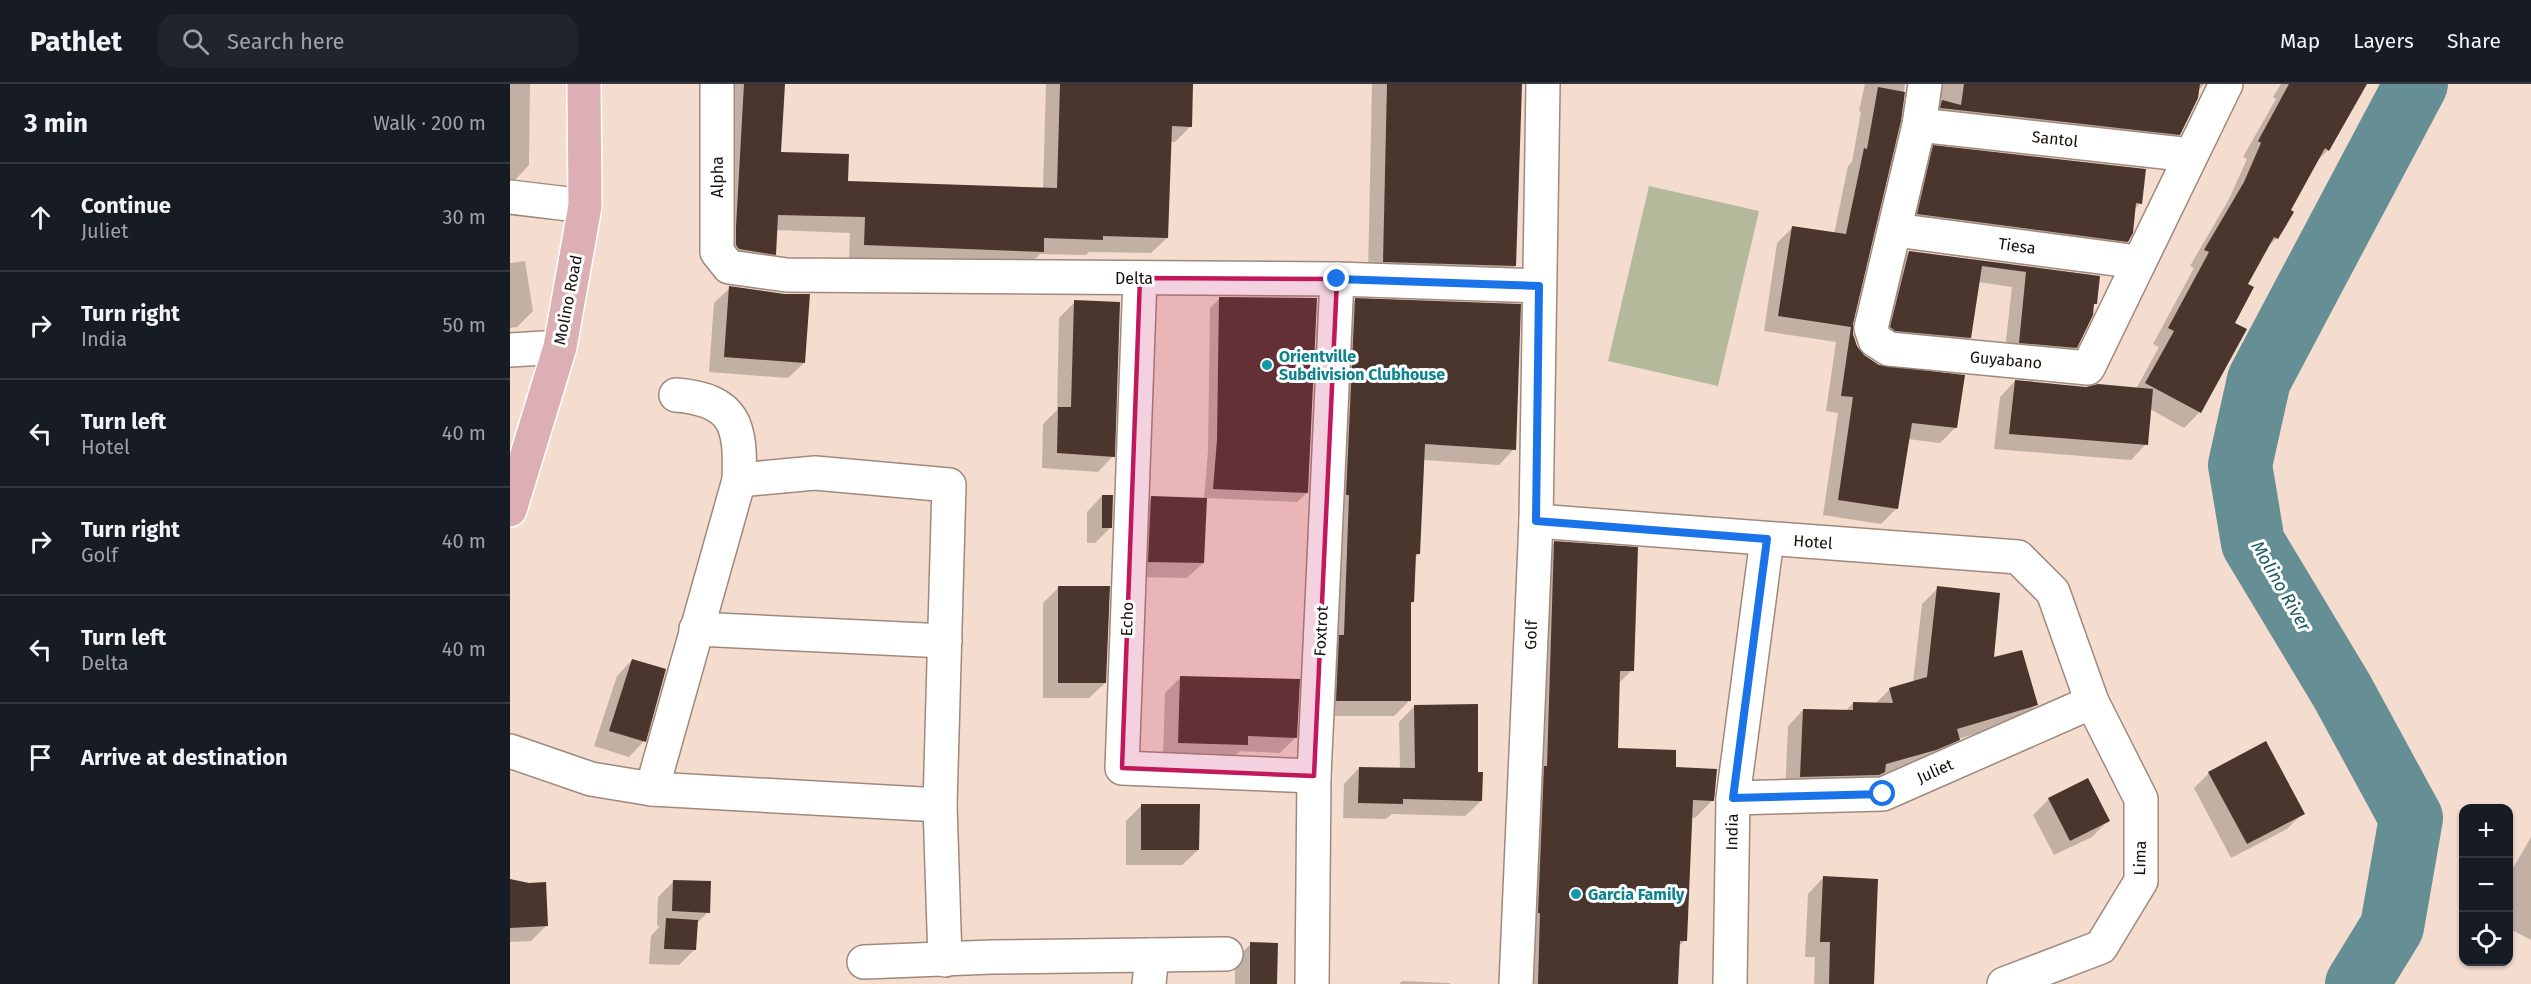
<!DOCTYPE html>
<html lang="en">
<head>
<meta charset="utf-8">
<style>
	body { margin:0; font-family:"Fira Sans",sans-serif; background:#20242c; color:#f1f3f6 }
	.controls { position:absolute; right:18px; bottom:18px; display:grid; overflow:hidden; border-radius:12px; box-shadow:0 2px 4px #0004 }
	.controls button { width:54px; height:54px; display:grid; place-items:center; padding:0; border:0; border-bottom:2px solid #363941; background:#171b24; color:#f1f3f6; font:30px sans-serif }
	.stop { position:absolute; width:18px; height:18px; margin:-14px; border:4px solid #1a73e8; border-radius:50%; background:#fff }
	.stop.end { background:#1a73e8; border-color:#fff; box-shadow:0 2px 6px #0008 }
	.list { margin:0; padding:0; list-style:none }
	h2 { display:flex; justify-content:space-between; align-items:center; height:78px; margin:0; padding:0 24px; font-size:26px }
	h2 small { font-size:20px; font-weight:400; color:#9ea1a6 }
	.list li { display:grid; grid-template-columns:39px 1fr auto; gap:18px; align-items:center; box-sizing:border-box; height:108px; padding:0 24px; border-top:2px solid #363941 }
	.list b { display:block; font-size:22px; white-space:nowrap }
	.list p { margin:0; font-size:20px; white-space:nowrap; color:#9ea1a6 }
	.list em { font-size:20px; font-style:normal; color:#9ea1a6 }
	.icon { flex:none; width:33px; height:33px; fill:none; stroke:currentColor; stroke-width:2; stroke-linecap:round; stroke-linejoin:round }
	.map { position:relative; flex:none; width:2021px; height:900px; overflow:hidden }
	header { display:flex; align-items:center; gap:36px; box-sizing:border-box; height:84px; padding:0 30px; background:#171b24; border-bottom:2px solid #363941 }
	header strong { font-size:28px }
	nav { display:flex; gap:33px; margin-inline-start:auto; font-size:21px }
	.search { width:420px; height:54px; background:#20242c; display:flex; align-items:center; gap:15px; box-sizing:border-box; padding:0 21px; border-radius:18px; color:#9ea1a6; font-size:22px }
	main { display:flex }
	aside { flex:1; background:#171b24 }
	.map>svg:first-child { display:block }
	.green { fill:#b4b99b }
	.shadow { fill:#0003 }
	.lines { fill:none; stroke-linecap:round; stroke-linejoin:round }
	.river { stroke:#658f95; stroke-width:64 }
	.building { fill:#4b362d }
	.minor-casing { stroke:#9f897c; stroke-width:36 }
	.major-casing { stroke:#fff; stroke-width:36 }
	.minor { stroke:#fff; stroke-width:33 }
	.major { stroke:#dbafb3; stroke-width:33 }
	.route { stroke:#1a73e8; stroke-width:8 }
	.marked { fill:#c2185b; fill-opacity:0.2; stroke:#c2185b; stroke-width:4.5; stroke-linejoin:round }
	.culture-dot { fill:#0f9aa8; stroke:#fff; stroke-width:2 }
	.labels { text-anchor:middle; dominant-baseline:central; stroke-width:6; stroke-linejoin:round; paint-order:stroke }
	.street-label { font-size:16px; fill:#160e09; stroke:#fff }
	.culture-label { font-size:16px; font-weight:bold; fill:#0d838f; stroke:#fff; text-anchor:start }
	.water-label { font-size:18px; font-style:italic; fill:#1e5961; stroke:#fff }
</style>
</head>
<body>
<header>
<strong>Pathlet</strong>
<div class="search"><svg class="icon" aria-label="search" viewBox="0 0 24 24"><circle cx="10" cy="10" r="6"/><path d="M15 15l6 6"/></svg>Search here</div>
<nav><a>Map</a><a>Layers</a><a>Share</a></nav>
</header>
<main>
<aside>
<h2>3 min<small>Walk · 200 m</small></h2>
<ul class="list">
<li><svg class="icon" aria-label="ahead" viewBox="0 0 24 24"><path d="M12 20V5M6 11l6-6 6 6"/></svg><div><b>Continue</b><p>Juliet</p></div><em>30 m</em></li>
<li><svg class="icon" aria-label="right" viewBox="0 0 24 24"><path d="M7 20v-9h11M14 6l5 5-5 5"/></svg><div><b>Turn right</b><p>India</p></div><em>50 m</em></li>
<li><svg class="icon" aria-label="left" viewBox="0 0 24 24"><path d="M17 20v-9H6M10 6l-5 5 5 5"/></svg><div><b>Turn left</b><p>Hotel</p></div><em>40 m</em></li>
<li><svg class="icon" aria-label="right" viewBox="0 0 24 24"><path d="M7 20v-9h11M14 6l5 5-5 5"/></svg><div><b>Turn right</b><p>Golf</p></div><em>40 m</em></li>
<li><svg class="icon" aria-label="left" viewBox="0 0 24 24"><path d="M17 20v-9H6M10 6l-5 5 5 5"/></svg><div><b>Turn left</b><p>Delta</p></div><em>40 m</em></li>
<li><svg class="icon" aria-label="arrive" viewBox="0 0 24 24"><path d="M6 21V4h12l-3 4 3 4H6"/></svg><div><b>Arrive at destination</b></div></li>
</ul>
</aside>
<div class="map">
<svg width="2021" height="900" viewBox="0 0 2021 900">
	<rect width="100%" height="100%" fill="#f4dcce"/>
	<polygon class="green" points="1139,102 1249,127 1208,302 1098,277"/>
	<g class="shadow">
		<polygon points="0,0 20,0 19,81 4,97 0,97"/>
		<polygon points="220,0 274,0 269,70 337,99 533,105 536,0 682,0 681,42 665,58 660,58 657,154 641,169 579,168 576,171 530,170 517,183 339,176 340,149 266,146 264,170 249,185 213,181"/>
		<polygon points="862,0 1010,0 1005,182 989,197 858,193"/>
		<polygon points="1355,0 1395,0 1389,37 1341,240 1342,250 1346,263 1353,272 1445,344 1430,359 1398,355 1387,424 1371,440 1313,431 1328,329 1316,327 1326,258 1254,247 1267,159 1283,143 1324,150 1338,82 1342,78 1351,28 1349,27"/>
		<polygon points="1409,0 1694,0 1688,7 1669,50 1653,66 1416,40"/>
		<polygon points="1771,0 1854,0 1818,66 1806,78 1779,127 1767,154 1755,165 1736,200 1690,328 1674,344 1640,325 1636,360 1621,376 1484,365 1490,313 1505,297 1576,304 1626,305 1649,263 1643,260 1684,184 1680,182 1719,115 1737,75 1733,73 1766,15 1763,13"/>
		<polygon points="1424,63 1630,119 1624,126 1617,157 1601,173 1393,145 1408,79"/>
		<polygon points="1399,168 1589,193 1585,219 1566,263 1550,279 1494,274 1502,203 1468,198 1460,253 1444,269 1369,262 1383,184"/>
		<polygon points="15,177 23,227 7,243 0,244 0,179"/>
		<polygon points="220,204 294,279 278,294 199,288 204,219"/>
		<polygon points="710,214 797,409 787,418 695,414 693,479 677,494 623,493 626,429 641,414 694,415 698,367 700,224"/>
		<polygon points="845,216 1004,365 989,381 913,376 909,470 904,474 903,518 899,521 899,617 884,632 811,632 830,232"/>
		<polygon points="565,218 603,372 588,388 532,384 533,340 547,326 549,234"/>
		<polygon points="592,412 601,443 585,459 577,459 577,428"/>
		<polygon points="1044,459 1122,586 1108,600 1106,666 1164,685 1203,716 1185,734 1180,733 1175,856 1168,863 1167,900 1012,900 1027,476"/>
		<polygon points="549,503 595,599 579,614 533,614 533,519"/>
		<polygon points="1428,504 1482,575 1526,621 1510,637 1448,655 1432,671 1409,681 1369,693 1358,704 1275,708 1278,642 1293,626 1335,628 1343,619 1365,620 1379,606 1403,599 1412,520"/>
		<polygon points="122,576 134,657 119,673 84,662 107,592"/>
		<polygon points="671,593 786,653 770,669 730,667 721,676 653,674 655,609"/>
		<polygon points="905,622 967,690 971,717 955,732 882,730 876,735 833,734 834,700 849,684 890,685 889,638"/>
		<polygon points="1699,689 1793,729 1777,745 1721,774 1684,704"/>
		<polygon points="1539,715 1598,737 1582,753 1544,771 1523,731"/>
		<polygon points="632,721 688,766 672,781 616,781 616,737"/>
		<polygon points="2021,753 2021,856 1998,844 1998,793"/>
		<polygon points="1313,794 1367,796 1364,900 1304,900 1305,873 1295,873 1298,810"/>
		<polygon points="0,797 37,841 21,857 0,858"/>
		<polygon points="163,798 198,828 186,840 184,866 169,881 139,880 141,852 150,842 147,842 148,813"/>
		<polygon points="741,860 766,900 725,900 725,875"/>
		<polygon points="892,897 940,899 940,900 889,900"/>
	</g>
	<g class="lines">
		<polyline class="river" points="1847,900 1882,843 1901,734 1832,607 1743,459 1730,381 1749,296 1906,0"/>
	</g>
	<g class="building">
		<polygon points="234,0 275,0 271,68 339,70 338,97 547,104 550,0 683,0 682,43 662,42 658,154 593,152 593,156 534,154 534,168 354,161 355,133 268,131 266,171 229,165 226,161 226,143"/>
		<polygon points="877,0 1012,0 1006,182 873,178"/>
		<polygon points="1454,0 1690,0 1688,14 1670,51 1430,24 1432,16 1451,21"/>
		<polygon points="1779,0 1857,0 1819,67 1815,64 1781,126 1784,128 1768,155 1764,153 1738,200 1744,203 1725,239 1737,245 1691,329 1635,299 1664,247 1658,244 1699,168 1694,166 1734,98 1751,59 1748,57"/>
		<polygon points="1368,3 1395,8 1391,37 1343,240 1343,250 1347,262 1354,271 1369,281 1455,291 1447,344 1402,339 1388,425 1328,416 1343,313 1331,312 1341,243 1268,232 1282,142 1336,150 1354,64 1357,65"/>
		<polygon points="1423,61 1636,85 1632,120 1626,119 1623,149 1618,158 1407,130"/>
		<polygon points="1399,167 1590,192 1587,220 1584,220 1583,231 1567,264 1509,259 1516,188 1472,182 1461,254 1385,247 1380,243"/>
		<polygon points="219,202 275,210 300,210 295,279 214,273"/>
		<polygon points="709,213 807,214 798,409 703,405 707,356"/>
		<polygon points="845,214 1011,220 1006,366 915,360 910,470 906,470 904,518 901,518 901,617 826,617 829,551 834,551 839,411 836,411"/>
		<polygon points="564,216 610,218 605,373 547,369 548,323 561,323"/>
		<polygon points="1505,296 1576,303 1588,300 1643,305 1638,361 1499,350"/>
		<polygon points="592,411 603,411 602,444 592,444"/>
		<polygon points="641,412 697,414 694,479 638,478"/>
		<polygon points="1044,457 1128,463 1124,587 1110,587 1108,664 1166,666 1166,683 1207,685 1204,717 1183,716 1177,857 1170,857 1168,900 1028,900 1030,829 1028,829 1034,682 1037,682"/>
		<polygon points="548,502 600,502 596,599 548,599"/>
		<polygon points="1427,502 1490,509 1484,573 1512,566 1528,621 1447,645 1450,656 1426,666 1376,680 1375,688 1369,691 1290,693 1293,625 1343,626 1343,618 1383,619 1379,604 1417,593"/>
		<polygon points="122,575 156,585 136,658 99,647"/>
		<polygon points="670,592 790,595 787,654 738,652 738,661 668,659"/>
		<polygon points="968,620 968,688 973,688 972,717 893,715 893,720 848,719 849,683 905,684 904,621"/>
		<polygon points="1756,657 1795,730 1737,760 1698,688"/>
		<polygon points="1578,694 1600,737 1560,757 1538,714"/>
		<polygon points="631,720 690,720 689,766 631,766"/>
		<polygon points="1313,792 1368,795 1364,900 1319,900 1320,858 1310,858"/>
		<polygon points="0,795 19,799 36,798 38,842 0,844"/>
		<polygon points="163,796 201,797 200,829 162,827"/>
		<polygon points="156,834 188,836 186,866 154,865"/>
		<polygon points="740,858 768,859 767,900 740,900"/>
	</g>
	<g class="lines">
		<g class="minor-casing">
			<g id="minor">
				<polyline points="207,0 207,168 219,183 277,191 827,195 1029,202"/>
				<polyline points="1415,0 1409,41 1361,244 1365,256 1379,265 1578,284 1716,0"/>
				<polyline points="1409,41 1681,71"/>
				<polyline points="0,113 75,122"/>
				<polyline points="1385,146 1628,178"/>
				<polyline points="630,194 612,684 804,692"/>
				<polyline points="0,266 50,263"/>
				<polyline points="229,396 305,389 439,401 430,721 435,876"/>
				<polyline points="1026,437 1508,473 1543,508 1582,618 1631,715 1631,797 1591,863 1494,900"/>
				<polyline points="186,545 435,557"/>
				<polyline points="0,667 81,695 142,705 430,721"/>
				<path d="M142 705 229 396C231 343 227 316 166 311"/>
				<polyline points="1223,714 1373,710 1582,618"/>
				<polyline points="354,878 482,873 716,870"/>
				<polyline points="639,900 642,871"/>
				<polyline points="802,900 804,692 827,195"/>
				<polyline points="1006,900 1026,437 1033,0"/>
				<polyline points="1220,900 1223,714 1257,455"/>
			</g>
		</g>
		<g class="major-casing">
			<polyline id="major" points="0,426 50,263 75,122 74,0"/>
		</g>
		<use href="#minor" class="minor"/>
		<use href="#major" class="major"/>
	</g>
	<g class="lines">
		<polyline class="route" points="827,195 1029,202 1026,437 1257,455 1223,714 1373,710"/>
	</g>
	<path class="marked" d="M630 194 827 195 804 692 612 684Z"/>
	<g class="culture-dot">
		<circle cx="757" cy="281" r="6"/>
		<circle cx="1066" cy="810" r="6"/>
	</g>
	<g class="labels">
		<g class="street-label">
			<text transform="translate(1545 55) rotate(6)">Santol</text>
			<text transform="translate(207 93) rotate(-90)">Alpha</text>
			<text transform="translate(1507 162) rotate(8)">Tiesa</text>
			<text x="624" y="194">Delta</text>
			<text transform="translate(58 216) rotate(-79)">Molino Road</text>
			<text transform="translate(1496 276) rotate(5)">Guyabano</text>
			<text transform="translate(1303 458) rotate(4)">Hotel</text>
			<text transform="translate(617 535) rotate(-88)">Echo</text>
			<text transform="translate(811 547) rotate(-87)">Foxtrot</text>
			<text transform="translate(1021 551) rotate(-88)">Golf</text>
			<text transform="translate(1425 687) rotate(-24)">Juliet</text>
			<text transform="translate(1222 748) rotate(-89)">India</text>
			<text transform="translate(1630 774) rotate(-88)">Lima</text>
		</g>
		<g class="culture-label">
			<text x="769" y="272">Orientville<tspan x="769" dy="18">Subdivision Clubhouse</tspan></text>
			<text x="1078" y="810">Garcia Family</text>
		</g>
		<g class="water-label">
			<text transform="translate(1771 502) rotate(60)">Molino River</text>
		</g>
	</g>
</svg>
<div class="controls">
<button>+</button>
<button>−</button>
<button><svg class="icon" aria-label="locate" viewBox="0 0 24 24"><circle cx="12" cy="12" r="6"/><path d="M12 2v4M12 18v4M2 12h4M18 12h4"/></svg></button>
</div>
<div class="stop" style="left:1373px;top:710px"></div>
<div class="stop end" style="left:827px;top:195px"></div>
</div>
</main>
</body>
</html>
